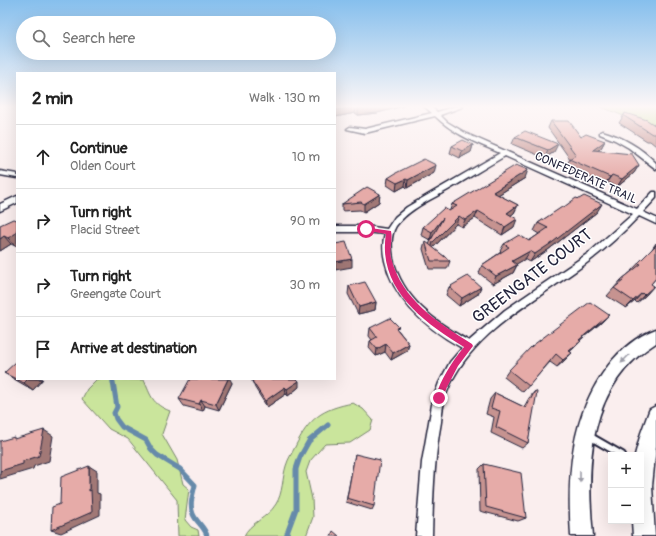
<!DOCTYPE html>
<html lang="en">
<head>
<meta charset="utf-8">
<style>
	body { margin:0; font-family:Pangolin,sans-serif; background:#f2f2f2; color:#222 }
	.controls { position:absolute; right:12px; bottom:12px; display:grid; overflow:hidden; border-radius:0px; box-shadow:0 4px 16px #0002 }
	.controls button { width:36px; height:36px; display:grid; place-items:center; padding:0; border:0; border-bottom:1px solid #e0e0e0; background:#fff; color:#222; font:20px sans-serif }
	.stop { position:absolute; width:12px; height:12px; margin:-9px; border:3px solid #db2777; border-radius:50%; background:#fff }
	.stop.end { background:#db2777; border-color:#fff; box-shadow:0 1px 4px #0008 }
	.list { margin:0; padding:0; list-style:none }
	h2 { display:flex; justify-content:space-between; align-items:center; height:52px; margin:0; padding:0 16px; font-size:17px }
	h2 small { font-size:13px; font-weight:400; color:#767676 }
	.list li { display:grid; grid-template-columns:26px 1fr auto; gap:12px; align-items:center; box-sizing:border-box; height:64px; padding:0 16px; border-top:1px solid #e0e0e0 }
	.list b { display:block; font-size:15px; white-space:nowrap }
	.list p { margin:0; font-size:13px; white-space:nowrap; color:#767676 }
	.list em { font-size:13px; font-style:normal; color:#767676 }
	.icon { flex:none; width:22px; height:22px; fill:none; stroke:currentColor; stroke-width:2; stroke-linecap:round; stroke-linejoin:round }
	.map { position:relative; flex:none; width:656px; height:536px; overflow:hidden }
	.search { position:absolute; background:#fff; box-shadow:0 4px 16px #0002; left:16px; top:16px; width:320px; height:44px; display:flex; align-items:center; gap:10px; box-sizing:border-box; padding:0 14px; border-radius:22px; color:#767676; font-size:15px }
	.panel { position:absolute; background:#fff; box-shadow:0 4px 16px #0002; left:16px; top:72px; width:320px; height:308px; border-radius:0px }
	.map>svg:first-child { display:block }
	.green { fill:#cae59c; stroke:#76846c }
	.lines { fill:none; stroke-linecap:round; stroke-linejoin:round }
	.stream-far1 { stroke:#668aaa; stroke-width:4 }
	.stream { stroke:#668aaa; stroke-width:5 }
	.lane-casing { stroke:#22223b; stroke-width:10 }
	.street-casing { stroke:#22223b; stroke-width:3 }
	.secondary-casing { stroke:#22223b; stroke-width:3 }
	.lane { stroke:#fff; stroke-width:6 }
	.street { fill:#fff; fill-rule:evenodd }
	.secondary { fill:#fff; fill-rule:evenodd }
	.wall { fill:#c69390; stroke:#22223b }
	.shaded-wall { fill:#a17876; stroke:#22223b }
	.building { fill:#e6aba8; stroke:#22223b }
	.oneway { fill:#9c9ca7 }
	.route { fill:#db2777 }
	.labels { text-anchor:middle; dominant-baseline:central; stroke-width:3; stroke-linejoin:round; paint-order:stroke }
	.far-street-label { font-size:12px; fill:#22223b; stroke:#fff }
	.near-street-label { font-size:17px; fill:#22223b; stroke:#fff }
</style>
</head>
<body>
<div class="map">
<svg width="656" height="536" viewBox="0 0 656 536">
	<rect width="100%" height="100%" fill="#faeeee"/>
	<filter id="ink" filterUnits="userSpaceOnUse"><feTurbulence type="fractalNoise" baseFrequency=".025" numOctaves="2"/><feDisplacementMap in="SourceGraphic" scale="8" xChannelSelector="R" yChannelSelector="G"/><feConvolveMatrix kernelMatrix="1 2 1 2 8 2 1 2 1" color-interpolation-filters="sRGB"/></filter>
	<g filter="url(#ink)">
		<g class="green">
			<polygon points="599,106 656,106 656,129"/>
			<path d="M97 379 144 380C151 396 152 404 170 411L162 434 177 460 183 484 189 489 185 520 191 527 198 530 199 536H178L177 500 128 439 109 429 82 399 87 389Z"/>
			<path d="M353 403 363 409 373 420 370 430 350 443 325 444 310 461 306 472 312 499 313 517 306 536H244C249 523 267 519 276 504 283 493 282 479 286 466 288 459 292 453 295 447 309 418 322 409 353 403Z"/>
		</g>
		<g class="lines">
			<polyline class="stream-far1" points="112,379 113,383"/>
			<g class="stream">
				<path d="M113 382 117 407 114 413 116 419 122 427 146 440 151 449 157 455 180 469 195 485C193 494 189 505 193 514 196 522 205 527 207 536"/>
				<polyline points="286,536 296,509 296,469 300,457 309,441 328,425"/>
			</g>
			<g class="lane-casing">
				<polyline id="lane" points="589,436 622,455"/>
			</g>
			<g class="street-casing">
				<g id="street">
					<path d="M424 106H430L437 112 456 106H462V107L440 115 447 122 467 134 637 209 653 192H656V198L643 212 656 218V224L639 216C620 236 600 254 577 270 530 304 469 335 447 392 443 401 442 412 441 422 434 459 433 498 432 536H416L422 462 433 399 439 383 450 362 462 348C428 329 394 302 385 261 383 252 382 244 385 234L366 232H335V226H366L387 229 395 217 407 207 500 153C477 143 453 134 435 116L365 133 347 129 350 127 365 129 432 113ZM505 156 633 214 590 252 505 310 469 341C435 322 402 298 393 259 391 248 390 236 396 226 409 209 430 200 448 190 467 179 486 167 505 156Z"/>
					<path d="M602 131C623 137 641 148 656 163V169L629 148 615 140 600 134V132Z"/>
					<polygon points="0,171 17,174 17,178 0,175"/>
				</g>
			</g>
			<g class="secondary-casing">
				<g id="secondary">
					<polygon points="17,196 17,203 0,211 0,204"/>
					<path d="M656 329V343C587 386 586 464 593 536H571C567 476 570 416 608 366 620 350 637 336 656 329Z"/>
					<polygon points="656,406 656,446 652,486 655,536 633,536 632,521 641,521 641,455 635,455 641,433 649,411 650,409"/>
				</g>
			</g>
			<use href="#lane" class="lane"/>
			<use href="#street" class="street"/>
			<use href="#secondary" class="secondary"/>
		</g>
		<g class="wall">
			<polygon points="335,106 404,106 377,113 358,115 355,113 335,117"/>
			<polygon points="625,113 656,126 656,146 650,141 647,141 619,123"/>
			<polygon points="551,121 581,137 605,141 601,148 598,151 639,165 634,173 617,187 607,182 605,184 565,167 570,159 548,128"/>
			<polygon points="515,137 554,152 545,158 512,144"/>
			<polygon points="473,145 471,152 460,158 450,153 452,146"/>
			<polygon points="434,173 407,188 405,186 396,191 387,185 388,178"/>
			<polygon points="525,178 498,195 518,205 514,213 511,215 514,227 502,235 475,218 462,227 456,224 433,248 450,261 447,269 429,269 423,249 425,241 429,245 431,240 434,235 430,240 421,235 423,227 450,210 452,204"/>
			<polygon points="380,194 379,202 364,212 360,210 342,211 342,204"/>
			<polygon points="564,207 597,212 548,250 530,262 525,259 516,264 517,265 513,273 493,284 479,273 482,265 501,252 500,251 504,244 529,241 539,234 534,231 538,223"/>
			<polygon points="0,225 15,246 11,244 0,251"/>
			<polygon points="656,243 656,278 651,284 647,294 637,303 635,301 626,308 607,296 621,280 632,271 631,271 652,249"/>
			<polygon points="349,286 376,302 375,310 358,314 348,294"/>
			<polygon points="449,287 478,294 459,306 446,295"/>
			<polygon points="609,315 602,322 580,340 574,348 570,351 572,353 565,360 557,367 550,362 523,392 504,377 509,370"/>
			<polygon points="370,328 398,330 409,344 407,351 391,360 385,352 376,356 369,348 370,341 372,340 369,336"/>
			<polygon points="4,373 43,379 33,390 14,379"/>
			<polygon points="252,381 299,387 288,396 286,394 267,407 255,388"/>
			<polygon points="232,383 219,410 205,406 203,411 184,406 179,399"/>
			<polygon points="535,391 528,443 522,448 491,433 494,417 486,414 490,399 495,393 524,407 529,398"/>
			<polygon points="355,454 374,506 372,510 346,502"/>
			<polygon points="484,464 526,518 518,521 480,511 479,469"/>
		</g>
		<g class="shaded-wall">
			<polygon points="378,106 404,106 377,113 358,115 358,108"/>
			<polygon points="356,107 355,113 335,117 335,110"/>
			<polygon points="605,141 601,148 589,157 593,150"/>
			<polygon points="558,144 554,152 545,158 548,150"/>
			<polygon points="473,145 471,152 460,158 462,151"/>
			<polygon points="436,165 434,173 407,188 408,180"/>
			<polygon points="639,165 634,173 617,187 622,179"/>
			<polygon points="528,170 525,178 490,200 493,192"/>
			<polygon points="612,175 607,182 605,184 610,177"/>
			<polygon points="406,179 405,186 396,191 397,183"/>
			<polygon points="380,194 379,202 364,212 364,204"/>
			<polygon points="602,204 597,212 548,250 530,262 535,254"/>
			<polygon points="518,205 514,213 504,221 507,213"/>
			<polygon points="478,211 475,218 462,227 465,220"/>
			<polygon points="459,216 456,224 431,250 433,242"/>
			<polygon points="443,218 441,226 430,240 432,232"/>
			<polygon points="517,219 514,227 502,235 505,227"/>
			<polygon points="17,229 17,245 15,246 8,238"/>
			<polygon points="4,236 11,244 0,251 0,239"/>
			<polygon points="530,251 525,259 508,269 512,261"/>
			<polygon points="352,259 352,267 335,270 335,262"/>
			<polygon points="517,265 513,273 493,284 496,276"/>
			<polygon points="654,286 647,294 637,303 644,295"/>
			<polygon points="481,287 478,294 459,306 462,298"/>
			<polygon points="642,293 635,301 626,308 633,301"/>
			<polygon points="376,302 375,310 358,314 359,307"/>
			<polygon points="609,315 602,322 572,347 579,340"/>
			<polygon points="581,341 574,348 562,358 569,351"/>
			<polygon points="386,344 385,352 376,356 377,349"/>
			<polygon points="409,344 407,351 391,360 393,353"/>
			<polygon points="572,353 565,360 557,367 563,360"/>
			<polygon points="28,379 43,379 33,390 24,383"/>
			<polygon points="228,379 230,379 232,383 219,410 216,404"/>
			<polygon points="299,381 299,387 288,396 287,389"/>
			<polygon points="285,387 286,394 267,407 265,401"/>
			<polygon points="201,400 205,406 203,411 199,404"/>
			<polygon points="44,430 53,436 49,461 34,466 33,469 0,479 0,471 23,461"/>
			<polygon points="89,466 97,471 97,493 100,494 100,515 61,533 51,530 89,491"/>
		</g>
		<g class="building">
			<polygon points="335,106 378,106 358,108 356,107 335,110"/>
			<polygon points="625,113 647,120 656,126 656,134 652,134 624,116"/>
			<polygon points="551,121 569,121 581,137 586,134 605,141 593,150 632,154 639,165 622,179 612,175 610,177 569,159 576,155"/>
			<polygon points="525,131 558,144 548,150 515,137"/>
			<polygon points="463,140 473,145 462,151 452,146"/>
			<polygon points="424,159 436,165 408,180 406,179 397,183 388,178 396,173"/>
			<polygon points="516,165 528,170 493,192 518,205 507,213 517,219 505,227 478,211 465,220 459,216 433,242 431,240 443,218 432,232 423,227 444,208 449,211 457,206 452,204"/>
			<polygon points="367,187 380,194 364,204 361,202 342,204"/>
			<polygon points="584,196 602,204 553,242 535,254 530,251 512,261 517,265 496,276 482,265 509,247 504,244 519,235 529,241 548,228 538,223 562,207 564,207 576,198 579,199"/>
			<polygon points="13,219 17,220 17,229 15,234 8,238 4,236 0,239 0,225"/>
			<polygon points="425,241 450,261 431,261"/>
			<polygon points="346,242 352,259 335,262 335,244"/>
			<polygon points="656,245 656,278 651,284 654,286 644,295 642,293 633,301 614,288 623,281 621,280 641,264 638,263"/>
			<polygon points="468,276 481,287 462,298 449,287"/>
			<polygon points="365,282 376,302 359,307 349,286"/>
			<polygon points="590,302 609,315 579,340 581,341 569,351 572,353 563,360 556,354 529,386 509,370 532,346"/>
			<polygon points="390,318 399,327 396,328 409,344 393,353 386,344 377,349 370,341 377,337 370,328"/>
			<polygon points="17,361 17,379 28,379 24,383 4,373"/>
			<polygon points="190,379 228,379 216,404 201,400 199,404 179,399"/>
			<polygon points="256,379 297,379 299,381 287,389 285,387 265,401 252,381"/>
			<polygon points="535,391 537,392 528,443 496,427 500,411 491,408 495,393 526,408"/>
			<polygon points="44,430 39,456 23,461 23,464 0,471 0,441 14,437 14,439"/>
			<polygon points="355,454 380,460 374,506 347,498"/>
			<polygon points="484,464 521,473 526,518 486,507"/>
			<polygon points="89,466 89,491 91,490 92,512 51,530 52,507 60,504 61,477"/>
			<polygon points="333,531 339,536 331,536"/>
		</g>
		<defs><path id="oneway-solid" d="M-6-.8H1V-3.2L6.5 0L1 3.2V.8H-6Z"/></defs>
		<g class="oneway">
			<use href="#oneway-solid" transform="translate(625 359) rotate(134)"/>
			<use href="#oneway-solid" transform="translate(580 477) rotate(90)"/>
		</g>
	</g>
	<linearGradient id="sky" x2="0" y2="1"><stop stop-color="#86bfed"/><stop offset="0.59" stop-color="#fdf7f7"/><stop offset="1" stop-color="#fdf7f7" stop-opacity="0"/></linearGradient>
	<rect width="656" height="181" fill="url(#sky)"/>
	<path class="route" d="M364 227 391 231C393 240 389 249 391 258 402 300 437 322 472 344L473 346 458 366 447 387 442 400 439 402 436 400 435 398C441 379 451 363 464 347 423 322 377 288 386 234L364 230Z"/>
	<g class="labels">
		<g class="far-street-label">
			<text transform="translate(586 178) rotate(24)">CONFEDERATE TRAIL</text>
		</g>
		<g class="near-street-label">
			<text transform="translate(532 276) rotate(-37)">GREENGATE COURT</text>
		</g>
	</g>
</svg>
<div class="controls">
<button>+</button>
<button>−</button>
</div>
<div class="stop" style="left:366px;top:229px"></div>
<div class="stop end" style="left:439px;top:398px"></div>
<div class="search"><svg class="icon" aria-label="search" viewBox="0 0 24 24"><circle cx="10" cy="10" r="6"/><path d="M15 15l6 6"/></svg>Search here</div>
<section class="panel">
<h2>2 min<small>Walk · 130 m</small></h2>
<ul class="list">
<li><svg class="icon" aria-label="ahead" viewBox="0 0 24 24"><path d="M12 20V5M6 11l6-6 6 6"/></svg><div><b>Continue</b><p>Olden Court</p></div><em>10 m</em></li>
<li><svg class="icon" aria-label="right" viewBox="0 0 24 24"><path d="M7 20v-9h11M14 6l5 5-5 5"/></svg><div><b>Turn right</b><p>Placid Street</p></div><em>90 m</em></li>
<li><svg class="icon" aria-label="right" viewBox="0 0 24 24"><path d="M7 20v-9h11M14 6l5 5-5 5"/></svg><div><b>Turn right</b><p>Greengate Court</p></div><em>30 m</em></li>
<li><svg class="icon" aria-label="arrive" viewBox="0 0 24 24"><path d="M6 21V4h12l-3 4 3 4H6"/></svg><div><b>Arrive at destination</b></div></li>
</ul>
</section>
</div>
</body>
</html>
